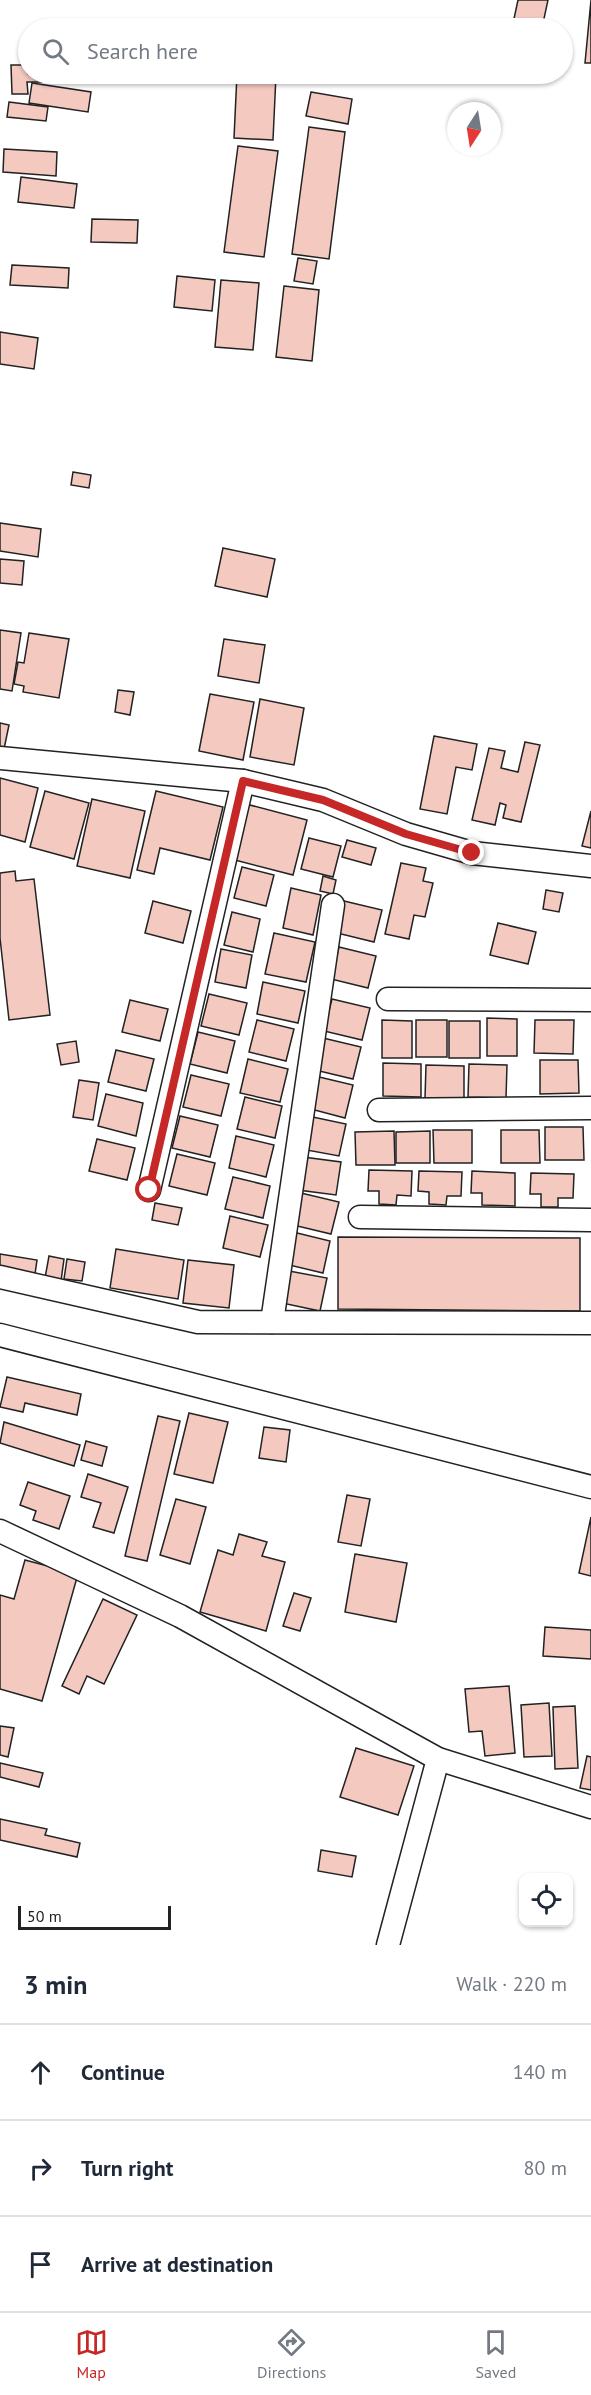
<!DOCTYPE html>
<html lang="en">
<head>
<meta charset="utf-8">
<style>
	body { margin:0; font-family:"PT Sans",sans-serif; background:#f2f2f3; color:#1f2937 }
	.controls { position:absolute; right:18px; bottom:18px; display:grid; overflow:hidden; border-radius:12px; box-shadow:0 2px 4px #0004 }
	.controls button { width:54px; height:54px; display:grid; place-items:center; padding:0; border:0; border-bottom:2px solid #e0e1e3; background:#fff; color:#1f2937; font:30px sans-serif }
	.compass { position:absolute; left:447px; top:102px; width:54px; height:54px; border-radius:50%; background:#fff; box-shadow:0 2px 4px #0004; rotate:192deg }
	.scale { position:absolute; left:18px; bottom:15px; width:153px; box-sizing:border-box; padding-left:6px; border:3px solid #222; border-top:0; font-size:16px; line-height:21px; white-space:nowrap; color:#222; -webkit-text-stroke:4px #fff; paint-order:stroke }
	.stop { position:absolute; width:18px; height:18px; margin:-14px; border:4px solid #c62828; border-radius:50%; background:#fff }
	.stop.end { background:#c62828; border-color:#fff; box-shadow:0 2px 6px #0008 }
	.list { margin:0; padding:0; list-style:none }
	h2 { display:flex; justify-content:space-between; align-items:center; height:78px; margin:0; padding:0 24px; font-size:26px }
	h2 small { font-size:20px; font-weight:400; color:#747a83 }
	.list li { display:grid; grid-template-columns:39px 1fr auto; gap:18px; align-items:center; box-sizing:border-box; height:96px; padding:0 24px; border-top:2px solid #e0e1e3 }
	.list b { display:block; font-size:22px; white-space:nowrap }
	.list em { font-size:20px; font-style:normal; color:#747a83 }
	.icon { flex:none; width:33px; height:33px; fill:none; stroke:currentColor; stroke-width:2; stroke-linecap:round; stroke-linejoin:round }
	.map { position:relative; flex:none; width:591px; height:1945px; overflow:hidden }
	.search { position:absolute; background:#fff; box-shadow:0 2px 4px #0004; left:18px; right:18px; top:18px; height:66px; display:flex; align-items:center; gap:15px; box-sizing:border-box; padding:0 21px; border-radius:33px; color:#747a83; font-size:22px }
	.sheet { height:366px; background:#fff }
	nav { display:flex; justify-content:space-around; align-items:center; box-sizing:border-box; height:84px; border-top:2px solid #e0e1e3; background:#fff; font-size:16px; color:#747a83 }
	nav a { display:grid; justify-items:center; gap:3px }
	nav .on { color:#c62828 }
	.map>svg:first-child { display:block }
	.building { fill:#f3c9c0; stroke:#222; stroke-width:1.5 }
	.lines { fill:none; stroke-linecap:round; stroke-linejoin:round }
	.minor-casing { stroke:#222; stroke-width:25 }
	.minor { stroke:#fff; stroke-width:22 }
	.route { stroke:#c62828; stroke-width:8 }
</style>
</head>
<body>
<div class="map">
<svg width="591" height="1945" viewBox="0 0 591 1945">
	<rect width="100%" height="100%" fill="#fff"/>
	<g class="building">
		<polygon points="518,0 548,0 542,28 512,28"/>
		<polygon points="591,0 591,63 585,63"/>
		<polygon points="11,65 28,65 28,74 49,74 49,82 27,82 28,94 12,94"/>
		<polygon points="237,74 276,75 273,140 234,138"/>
		<polygon points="32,83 91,92 88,112 29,103"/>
		<polygon points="311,92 352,99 348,124 306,116"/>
		<polygon points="9,102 48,107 46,121 7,117"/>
		<polygon points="309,127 345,132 329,259 292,254"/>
		<polygon points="238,146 278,151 264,257 224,252"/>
		<polygon points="4,149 57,152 56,176 3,172"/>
		<polygon points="21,177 77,184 74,208 18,202"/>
		<polygon points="92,219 138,220 137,243 91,242"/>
		<polygon points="298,258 317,261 313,284 294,281"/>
		<polygon points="12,265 69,268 68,288 10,285"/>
		<polygon points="177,276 215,280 212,311 174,307"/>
		<polygon points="221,280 259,283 253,350 215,347"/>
		<polygon points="284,286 319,290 312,361 276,357"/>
		<polygon points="0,332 38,338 34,369 0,364"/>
		<polygon points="73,472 91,475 89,488 71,485"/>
		<polygon points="0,523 41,529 38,557 0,551"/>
		<polygon points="223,548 275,559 267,597 215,586"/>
		<polygon points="0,559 24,561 22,585 0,583"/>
		<polygon points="0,630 21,633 12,691 0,689"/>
		<polygon points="29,633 69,639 59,698 23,692 24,686 14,684 18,662 24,663"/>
		<polygon points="224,639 265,645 259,683 218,676"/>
		<polygon points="118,690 134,692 130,715 115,712"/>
		<polygon points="210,694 254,702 243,760 199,751"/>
		<polygon points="260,699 304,708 294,765 250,757"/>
		<polygon points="0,723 9,725 4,749 0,748"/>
		<polygon points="434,736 477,744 472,770 456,767 447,814 420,809"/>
		<polygon points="525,742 540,745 521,822 503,818 506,805 500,803 495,825 472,820 489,748 505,751 501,768 518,772"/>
		<polygon points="0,778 38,788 25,842 0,835"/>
		<polygon points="45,791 89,803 74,859 30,847"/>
		<polygon points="156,791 223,807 210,860 160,848 154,874 137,870"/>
		<polygon points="92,799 145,811 130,878 77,866"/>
		<polygon points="246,804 307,820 293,875 231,859"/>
		<polygon points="591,811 591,848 582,846"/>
		<polygon points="309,838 341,846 333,877 301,869"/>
		<polygon points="347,840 376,848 371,865 342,857"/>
		<polygon points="401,863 426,868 423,881 433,883 425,917 414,915 409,939 385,934"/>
		<polygon points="242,867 274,875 266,906 234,898"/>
		<polygon points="15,871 16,881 34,879 50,1015 9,1020 0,938 0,873"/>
		<polygon points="323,876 336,880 333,894 320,891"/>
		<polygon points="291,888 321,895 313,935 283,928"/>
		<polygon points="546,890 563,893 559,912 543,909"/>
		<polygon points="153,901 191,911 183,943 145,933"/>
		<polygon points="344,901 382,910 374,942 337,933"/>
		<polygon points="232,912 260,919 253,952 224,945"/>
		<polygon points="498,923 536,932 528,964 490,955"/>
		<polygon points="274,933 315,942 306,982 265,974"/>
		<polygon points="339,947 376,956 368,988 331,979"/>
		<polygon points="221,949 252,955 246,988 215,982"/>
		<polygon points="263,982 305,991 298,1023 257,1014"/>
		<polygon points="209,994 247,1003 239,1035 201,1026"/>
		<polygon points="332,999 370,1008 362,1040 324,1031"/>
		<polygon points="130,1000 168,1009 160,1041 122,1032"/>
		<polygon points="487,1018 517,1019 517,1056 487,1056"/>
		<polygon points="257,1020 294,1029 286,1061 249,1052"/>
		<polygon points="382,1020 412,1021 412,1058 382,1058"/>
		<rect x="416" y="1020" width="31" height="37"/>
		<polygon points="535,1020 574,1020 573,1054 534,1053"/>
		<rect x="449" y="1021" width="31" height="37"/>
		<polygon points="198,1032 235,1041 227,1073 190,1064"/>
		<polygon points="323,1038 361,1047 353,1079 315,1070"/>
		<polygon points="76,1041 79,1062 61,1065 57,1044"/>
		<polygon points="116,1050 154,1059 146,1091 108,1082"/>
		<polygon points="248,1059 288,1069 280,1102 240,1093"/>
		<polygon points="540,1060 578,1060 579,1093 540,1094"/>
		<polygon points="383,1063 421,1064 421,1097 383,1096"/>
		<polygon points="469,1064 507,1065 506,1098 468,1097"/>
		<polygon points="426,1065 464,1066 464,1099 425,1098"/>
		<polygon points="191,1075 229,1084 221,1116 183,1107"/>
		<polygon points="315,1076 353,1085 345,1118 307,1108"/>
		<polygon points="79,1080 99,1083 93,1120 73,1117"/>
		<polygon points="106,1094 143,1103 136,1136 98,1126"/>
		<polygon points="245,1097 282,1106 275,1138 237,1129"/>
		<polygon points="180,1116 218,1125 210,1157 172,1148"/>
		<polygon points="308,1116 346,1124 339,1156 301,1149"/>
		<polygon points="545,1127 583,1127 584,1160 545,1160"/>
		<polygon points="433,1130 472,1130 472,1163 434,1163"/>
		<polygon points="501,1130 539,1130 540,1163 501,1163"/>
		<polygon points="394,1131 395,1165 356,1165 355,1132"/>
		<polygon points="430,1131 430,1163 396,1163 396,1132"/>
		<polygon points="236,1136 274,1145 266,1177 229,1168"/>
		<polygon points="97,1139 135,1148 127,1180 89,1171"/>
		<polygon points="177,1154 215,1163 207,1195 169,1186"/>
		<polygon points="303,1157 341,1162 336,1195 298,1190"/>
		<polygon points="369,1170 412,1171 411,1196 397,1195 396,1205 379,1204 379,1191 368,1191"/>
		<polygon points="419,1171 462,1172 461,1196 447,1196 446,1205 429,1204 429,1192 418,1191"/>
		<polygon points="472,1171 515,1173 515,1206 482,1205 482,1193 471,1193"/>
		<polygon points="531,1173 574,1174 573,1198 558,1198 558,1207 541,1207 541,1194 530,1194"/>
		<polygon points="233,1177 270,1186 263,1218 225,1209"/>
		<polygon points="301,1193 339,1202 331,1234 293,1225"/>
		<polygon points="155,1203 182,1208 178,1225 152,1220"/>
		<polygon points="230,1216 268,1225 260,1257 223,1248"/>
		<polygon points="293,1232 330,1241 323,1273 285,1264"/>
		<polygon points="338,1237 580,1238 580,1311 338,1309"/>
		<polygon points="116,1249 184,1260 178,1299 110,1288"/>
		<polygon points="0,1254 37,1260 34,1281 0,1275"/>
		<polygon points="49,1256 64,1259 61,1281 45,1278"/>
		<polygon points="67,1259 85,1262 82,1281 64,1279"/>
		<polygon points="188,1260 234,1265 229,1308 183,1303"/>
		<polygon points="289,1271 327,1278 320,1311 282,1303"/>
		<polygon points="7,1377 81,1394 77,1415 25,1403 23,1412 0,1407"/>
		<polygon points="189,1413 228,1422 213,1483 174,1474"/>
		<polygon points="158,1416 180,1421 147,1561 125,1556"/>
		<polygon points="4,1422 80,1445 74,1466 0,1443"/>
		<polygon points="264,1427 290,1430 286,1462 259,1458"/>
		<polygon points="86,1441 107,1447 102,1466 81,1460"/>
		<polygon points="88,1474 128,1487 114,1533 93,1527 101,1503 81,1497"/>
		<polygon points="28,1482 70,1496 59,1529 33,1520 36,1511 20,1505"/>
		<polygon points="347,1495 370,1499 361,1546 338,1542"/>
		<polygon points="176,1499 206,1507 190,1564 160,1555"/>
		<polygon points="591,1517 591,1576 579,1573"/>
		<polygon points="239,1534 267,1542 262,1556 285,1562 266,1631 200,1612 218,1550 233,1555"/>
		<polygon points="355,1554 407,1563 396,1622 345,1612"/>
		<polygon points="25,1560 78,1574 42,1701 0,1689 0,1595 14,1599"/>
		<polygon points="294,1593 311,1598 300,1631 283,1626"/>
		<polygon points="103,1599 137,1615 104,1684 87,1676 79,1694 62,1686"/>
		<polygon points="545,1627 591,1630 591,1659 543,1656"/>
		<polygon points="509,1686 515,1753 485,1756 482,1731 469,1732 465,1689"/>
		<polygon points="549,1703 552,1756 524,1757 521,1705"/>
		<polygon points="575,1706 578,1768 555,1769 553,1707"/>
		<polygon points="0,1726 14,1728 8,1757 0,1755"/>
		<polygon points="356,1748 414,1766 398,1815 340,1797"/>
		<polygon points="587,1756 591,1757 591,1790 580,1788"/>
		<polygon points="0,1763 43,1773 39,1787 0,1777"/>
		<polygon points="0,1819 47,1829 45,1835 80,1843 77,1857 0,1840"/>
		<polygon points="321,1850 356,1856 352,1877 318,1871"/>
	</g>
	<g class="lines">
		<g class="minor-casing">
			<g id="minor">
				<polyline points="0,758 243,781 323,800 406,834 472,853 591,866"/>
				<polyline points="388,999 591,1000"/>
				<polyline points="379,1110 591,1108"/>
				<polyline points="149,1190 243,781"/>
				<polyline points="360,1217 591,1220"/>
				<polyline points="0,1277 198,1322 591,1323"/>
				<polyline points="272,1322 333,905"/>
				<polyline points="0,1335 591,1487"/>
				<polyline points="0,1531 180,1616 438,1759 591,1807"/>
				<polyline points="388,1945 438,1759"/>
			</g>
		</g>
		<use href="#minor" class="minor"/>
	</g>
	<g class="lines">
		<polyline class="route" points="149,1190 243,781 323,800 406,834 472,853"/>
	</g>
</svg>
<div class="controls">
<button><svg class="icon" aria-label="locate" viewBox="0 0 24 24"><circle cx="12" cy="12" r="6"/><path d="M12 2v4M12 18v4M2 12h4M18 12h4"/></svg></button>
</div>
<svg class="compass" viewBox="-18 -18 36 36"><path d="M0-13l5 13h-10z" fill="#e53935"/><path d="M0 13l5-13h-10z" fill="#747a83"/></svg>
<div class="scale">50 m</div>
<div class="stop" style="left:149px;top:1190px"></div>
<div class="stop end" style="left:472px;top:853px"></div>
<div class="search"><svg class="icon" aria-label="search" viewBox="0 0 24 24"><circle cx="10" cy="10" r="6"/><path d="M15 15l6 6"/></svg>Search here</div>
</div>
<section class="sheet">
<h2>3 min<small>Walk · 220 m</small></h2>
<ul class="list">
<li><svg class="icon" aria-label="ahead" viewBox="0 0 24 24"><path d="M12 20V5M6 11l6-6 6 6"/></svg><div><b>Continue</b></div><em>140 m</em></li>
<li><svg class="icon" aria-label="right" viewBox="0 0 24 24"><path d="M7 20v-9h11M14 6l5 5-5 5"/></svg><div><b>Turn right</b></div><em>80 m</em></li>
<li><svg class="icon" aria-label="arrive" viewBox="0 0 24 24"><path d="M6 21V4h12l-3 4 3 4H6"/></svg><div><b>Arrive at destination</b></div></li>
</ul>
</section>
<nav>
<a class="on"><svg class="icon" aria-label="map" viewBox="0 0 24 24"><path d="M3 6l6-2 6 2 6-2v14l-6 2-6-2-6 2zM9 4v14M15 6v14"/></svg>Map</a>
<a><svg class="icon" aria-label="directions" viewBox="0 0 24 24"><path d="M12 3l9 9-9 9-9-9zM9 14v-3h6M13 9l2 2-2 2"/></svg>Directions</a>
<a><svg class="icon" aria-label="saved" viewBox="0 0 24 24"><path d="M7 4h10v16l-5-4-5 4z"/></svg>Saved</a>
</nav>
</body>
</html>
